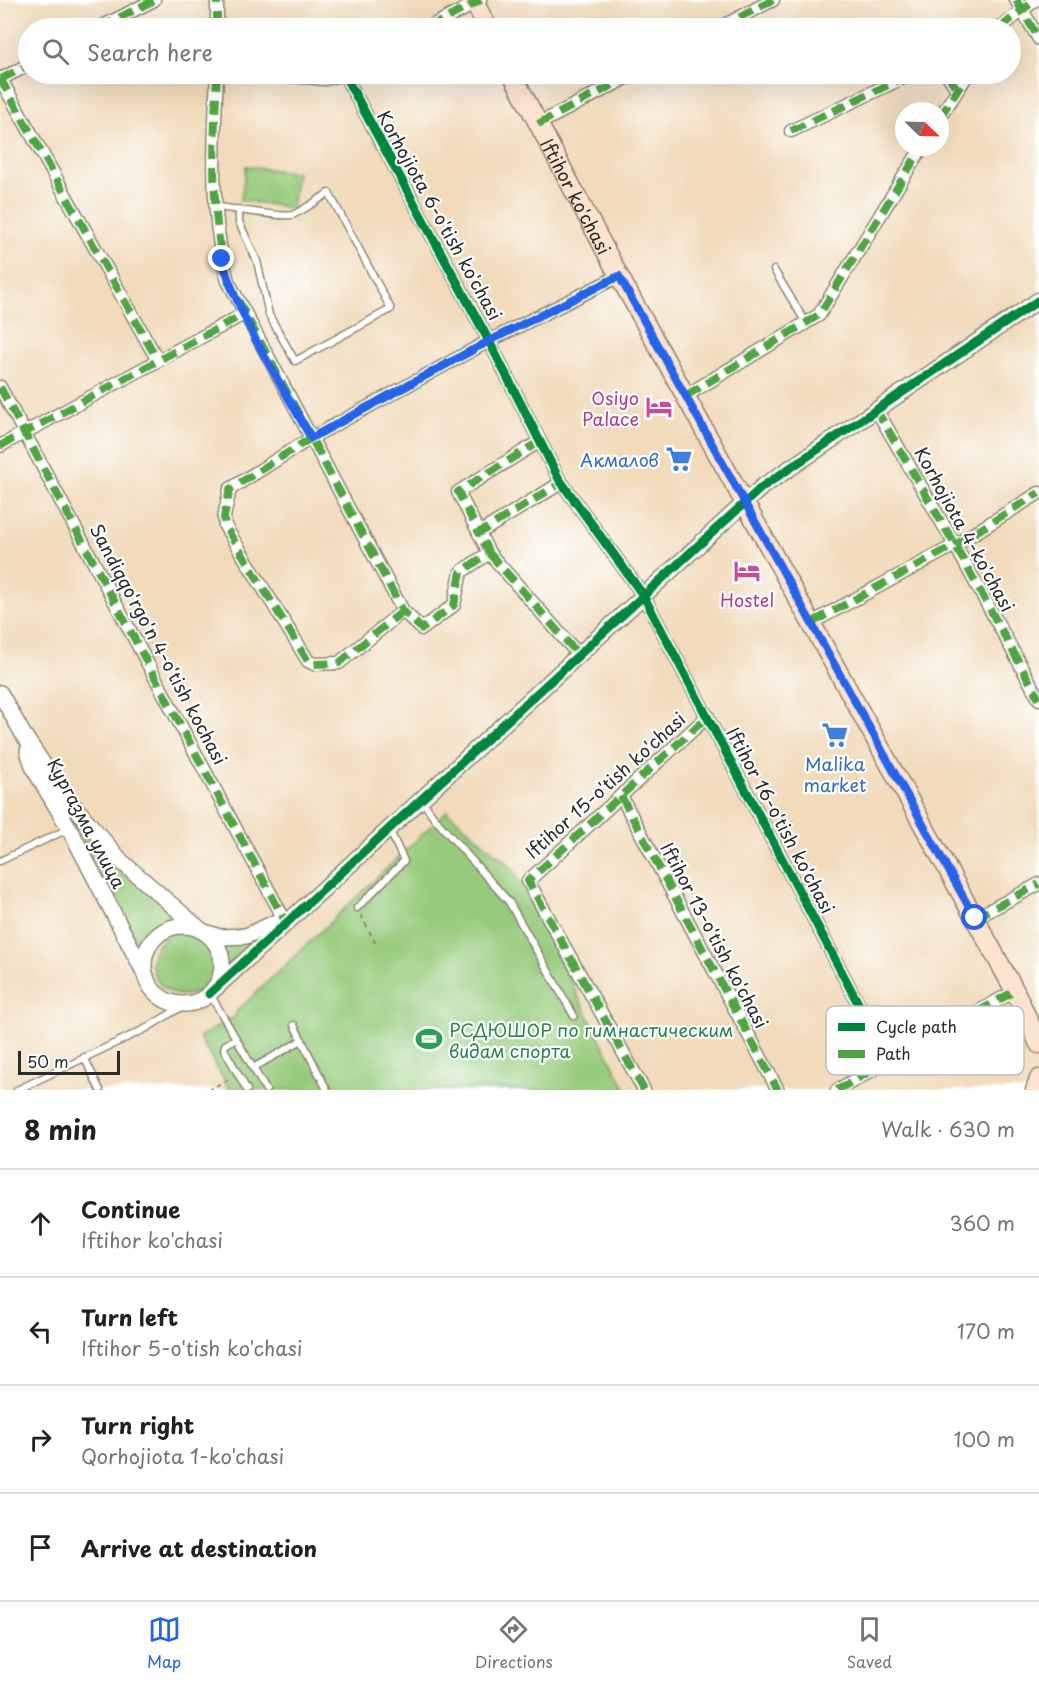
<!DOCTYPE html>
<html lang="en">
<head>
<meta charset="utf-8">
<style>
	body { margin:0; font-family:"Playpen Sans",sans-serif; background:#f6f6f6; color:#202124 }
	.compass { position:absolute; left:895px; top:102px; width:54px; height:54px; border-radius:50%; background:#fff; box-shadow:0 6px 24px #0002; rotate:113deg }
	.scale { position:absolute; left:18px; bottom:15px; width:102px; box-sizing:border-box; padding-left:6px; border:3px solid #2b2b2b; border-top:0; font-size:16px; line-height:21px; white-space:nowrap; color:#2b2b2b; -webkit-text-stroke:4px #fff; paint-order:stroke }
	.stop { position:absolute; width:18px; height:18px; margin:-14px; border:4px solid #2563eb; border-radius:50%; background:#fff }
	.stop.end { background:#2563eb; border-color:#fff; box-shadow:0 2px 6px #0008 }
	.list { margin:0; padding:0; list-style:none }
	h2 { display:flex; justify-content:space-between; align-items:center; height:78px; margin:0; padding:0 24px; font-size:26px }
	h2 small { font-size:20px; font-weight:400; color:#757577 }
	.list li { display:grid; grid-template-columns:39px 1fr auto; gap:18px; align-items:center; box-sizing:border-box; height:108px; padding:0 24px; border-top:2px solid #e0e0e0 }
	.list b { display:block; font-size:22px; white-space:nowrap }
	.list p { margin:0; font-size:20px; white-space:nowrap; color:#757577 }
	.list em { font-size:20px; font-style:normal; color:#757577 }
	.icon { flex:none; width:33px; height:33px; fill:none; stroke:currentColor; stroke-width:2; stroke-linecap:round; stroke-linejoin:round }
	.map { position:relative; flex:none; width:1039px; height:1090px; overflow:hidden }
	.search { position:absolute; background:#fff; box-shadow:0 6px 24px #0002; left:18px; right:18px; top:18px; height:66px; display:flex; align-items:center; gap:15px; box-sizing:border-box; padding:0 21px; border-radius:33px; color:#757577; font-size:22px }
	.sheet { height:510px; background:#fff }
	nav { display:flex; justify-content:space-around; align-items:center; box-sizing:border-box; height:84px; border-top:2px solid #e0e0e0; background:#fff; font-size:16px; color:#757577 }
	nav a { display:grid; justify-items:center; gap:3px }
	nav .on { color:#2563eb }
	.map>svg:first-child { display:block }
	.green { fill:#96cb7c; stroke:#607b54; stroke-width:1.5 }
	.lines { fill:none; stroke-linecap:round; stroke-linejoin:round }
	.service-casing { stroke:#8e8373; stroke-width:9 }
	.minor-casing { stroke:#8e8373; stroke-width:15 }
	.tertiary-casing { stroke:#8e8373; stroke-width:18 }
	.secondary-casing { stroke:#8e8373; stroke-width:21 }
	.path { stroke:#8e8373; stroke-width:2; stroke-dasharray:4.5 4.5; stroke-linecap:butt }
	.service { stroke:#fff; stroke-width:6 }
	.minor { stroke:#fff; stroke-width:12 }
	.tertiary { stroke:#fff; stroke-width:15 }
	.secondary { stroke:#fde4d1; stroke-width:18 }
	.quiet { stroke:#51a443; stroke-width:8; stroke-dasharray:15 8; stroke-linecap:butt }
	.cycleway-casing { stroke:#fff; stroke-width:13 }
	.cycleway { stroke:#00873e; stroke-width:9 }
	.route { stroke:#2563eb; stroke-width:8 }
	.labels { text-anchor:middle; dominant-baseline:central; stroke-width:4.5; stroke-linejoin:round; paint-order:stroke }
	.street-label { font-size:18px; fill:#2b2b2b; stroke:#fff }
	.hotel-label { font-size:18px; fill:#b23c85; stroke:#fff; text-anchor:end }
	.shop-label { font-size:18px; fill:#366cbe; stroke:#fff; text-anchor:end }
	.leisure-label { font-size:18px; fill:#27864d; stroke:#fff; text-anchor:start }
	.key { fill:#fff; stroke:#bfbfbf; stroke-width:1.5 }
	.key-label { font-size:16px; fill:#2b2b2b }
</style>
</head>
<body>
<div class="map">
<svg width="1039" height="1090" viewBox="0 0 1039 1090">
	<rect width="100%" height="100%" fill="#fff"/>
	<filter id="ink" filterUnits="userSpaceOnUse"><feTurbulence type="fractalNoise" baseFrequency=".0167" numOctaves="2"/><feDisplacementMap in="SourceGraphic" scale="12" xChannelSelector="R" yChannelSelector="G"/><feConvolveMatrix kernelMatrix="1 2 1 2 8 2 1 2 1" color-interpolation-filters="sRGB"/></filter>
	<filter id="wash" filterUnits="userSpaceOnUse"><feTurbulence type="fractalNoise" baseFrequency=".008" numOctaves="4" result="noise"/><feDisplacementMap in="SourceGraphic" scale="24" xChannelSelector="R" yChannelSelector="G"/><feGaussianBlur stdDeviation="1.35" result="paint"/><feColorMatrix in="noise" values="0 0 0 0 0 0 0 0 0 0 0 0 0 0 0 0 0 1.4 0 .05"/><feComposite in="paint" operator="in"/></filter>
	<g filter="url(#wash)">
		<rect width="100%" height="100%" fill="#f1dbbb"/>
		<g class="green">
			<polygon points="246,166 297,173 292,208 241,200"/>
			<path d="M61 798 180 917C159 918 144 928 137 948Z"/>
			<polygon points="447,811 513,869 626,1090 230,1090 199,1037 235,1017 236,1012"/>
			<circle cx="184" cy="963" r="32"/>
			<polygon points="266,932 223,970 225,956 216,938"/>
		</g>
	</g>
	<g filter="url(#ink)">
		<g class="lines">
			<g class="service-casing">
				<g id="service">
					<path d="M217 207C231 208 284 218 292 215 305 210 317 200 329 193L391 309 295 361 269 315 257 261 239 222V209"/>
					<polyline points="774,270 806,323"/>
					<polyline points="421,799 436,820 509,902 574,1016"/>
					<polyline points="0,861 68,829"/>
					<polyline points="357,908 404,861 389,829"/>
					<polyline points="210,994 266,1090"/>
					<polyline points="294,1025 327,1090"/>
					<polyline points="235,1039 225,1045 224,1049 247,1090"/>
					<polyline points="84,1057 100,1090"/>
					<polyline points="253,1068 302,1040"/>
					<polyline points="17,1090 147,1028 186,1004"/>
				</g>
			</g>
			<g class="minor-casing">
				<g id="minor">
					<polyline points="1016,0 1039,39"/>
					<polyline points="99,28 154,0"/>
					<polyline points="217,28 217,0"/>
					<polyline points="428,28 480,1"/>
					<polyline points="719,28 773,0"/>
					<polyline points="1000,28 1035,0"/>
					<path d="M217 74C214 141 209 216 228 281L403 611 422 629 454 605 461 572 489 553 479 533"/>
					<polyline points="271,74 325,79 344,74"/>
					<polyline points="344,74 489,341 559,479 643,595 889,1062"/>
					<polyline points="947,74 957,89"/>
					<polyline points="0,78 157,359"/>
					<polyline points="1,79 28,65"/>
					<polyline points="940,117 968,74"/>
					<polyline points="538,124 634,74"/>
					<polyline points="791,131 911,74"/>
					<polyline points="0,387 284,919"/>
					<polyline points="687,395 819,315 922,147"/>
					<polyline points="876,409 955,545 1039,699"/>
					<polyline points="540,441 458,492 479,533 561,483"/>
					<polyline points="0,446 244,314"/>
					<polyline points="489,553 578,654"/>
					<polyline points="403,611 339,663 314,664 308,661 225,526 224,517 230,489 311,438 489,341 619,276"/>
					<polyline points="813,622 955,545 1039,493"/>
					<polyline points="621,796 778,1090"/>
					<polyline points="975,918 1039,884"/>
					<polyline points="644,1090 528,881 708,716"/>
					<polyline points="837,1090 1015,991"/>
				</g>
			</g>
			<g class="tertiary-casing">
				<g id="tertiary">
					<polyline points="0,693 23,734 62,792 122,862 202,931 220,937 246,936 283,919"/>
					<polyline points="28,751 34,769 69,828 146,976"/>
					<circle cx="183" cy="965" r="39"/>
					<polyline points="209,994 762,487 1039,300"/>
				</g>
			</g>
			<g class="secondary-casing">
				<g id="secondary">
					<polyline points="473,0 488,28"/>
					<path id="s1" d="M512 74 619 276 1015 991 1039 1044"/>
					<polyline points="1035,1090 1039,1079"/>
				</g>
			</g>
			<g class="path">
				<polyline points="361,915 376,944"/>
				<polyline points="208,1090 230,1079"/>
			</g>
			<use href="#service" class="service"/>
			<use href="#minor" class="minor"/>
			<use href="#tertiary" class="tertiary"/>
			<use href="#secondary" class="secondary"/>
			<g class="quiet">
				<polyline points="1016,0 1039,39"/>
				<polyline points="99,28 154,0"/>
				<polyline points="217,28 217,0"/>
				<polyline points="428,28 481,0"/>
				<polyline points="719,28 773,0"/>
				<polyline points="1000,28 1035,0"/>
				<path d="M217 74C214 141 209 216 228 281L403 611 422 629 454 605 461 572 489 553 479 533"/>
				<polyline points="271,74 325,79 344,74"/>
				<polyline points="947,74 957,89"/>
				<polyline points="0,78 157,359"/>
				<polyline points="1,79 28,65"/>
				<polyline points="940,117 968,74"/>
				<polyline points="538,124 634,74"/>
				<polyline points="791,131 911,74"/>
				<polyline points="0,387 284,919"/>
				<polyline points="687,395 819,315 922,147"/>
				<polyline points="876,409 955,545 1039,699"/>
				<polyline points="540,441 458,492 479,533 561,483"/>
				<polyline points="0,446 244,314"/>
				<polyline points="489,553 578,654"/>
				<polyline points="403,611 339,663 314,664 308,661 225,526 224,517 230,489 311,438 489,341 619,276"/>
				<polyline points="813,622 955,545 1039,493"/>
				<polyline points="621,796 778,1090"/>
				<polyline points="975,918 1039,884"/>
				<polyline points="644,1090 528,881 708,716"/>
				<polyline points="837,1090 1015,991"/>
			</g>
			<g class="cycleway-casing">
				<g id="cycleway">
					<polyline points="344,74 489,341 559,479 643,595 889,1062"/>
					<polyline points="209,994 762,487 1039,300"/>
				</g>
			</g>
			<use href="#cycleway" class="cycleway"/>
		</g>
	</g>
	<g class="lines" filter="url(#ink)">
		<path class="route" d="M222 259C240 322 280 381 311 438L489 341 619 276 975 918"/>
	</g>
	<defs>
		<g id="hotel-bare" transform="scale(2.07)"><path d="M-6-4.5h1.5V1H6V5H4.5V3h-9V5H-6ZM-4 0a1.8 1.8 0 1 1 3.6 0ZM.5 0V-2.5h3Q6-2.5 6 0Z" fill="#d1479c" stroke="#fff" stroke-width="2.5" paint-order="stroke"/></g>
		<g id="supermarket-bare" transform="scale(2.07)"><path d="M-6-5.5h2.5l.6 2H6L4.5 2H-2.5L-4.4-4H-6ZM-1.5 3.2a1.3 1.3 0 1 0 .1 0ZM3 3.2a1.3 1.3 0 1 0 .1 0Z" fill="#3f7fe0" stroke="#fff" stroke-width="2.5" paint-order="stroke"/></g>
		<g id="stadium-bare" transform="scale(2.07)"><path d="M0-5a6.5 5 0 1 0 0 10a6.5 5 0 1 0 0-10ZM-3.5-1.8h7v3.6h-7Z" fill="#2e9e5b" stroke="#fff" stroke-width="2.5" paint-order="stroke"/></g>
	</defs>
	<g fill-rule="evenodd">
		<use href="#hotel-bare" x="659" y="407"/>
		<use href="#supermarket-bare" x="679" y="459"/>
		<use href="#hotel-bare" x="747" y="571"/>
		<use href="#supermarket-bare" x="835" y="735"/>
		<use href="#stadium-bare" x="429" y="1039"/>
	</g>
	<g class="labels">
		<g class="street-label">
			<text stroke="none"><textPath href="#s1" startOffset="138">Iftihor ko'chasi</textPath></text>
			<text transform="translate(440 215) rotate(61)">Korhojiota 6-o'tish ko'chasi</text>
			<text transform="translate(965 529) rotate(61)">Korhojiota 4-ko'chasi</text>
			<text transform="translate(159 644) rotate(62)">Sandiqqo'rgo'n 4-o'tish kochasi</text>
			<text transform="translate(605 785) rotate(-42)">Iftihor 15-o'tish ko'chasi</text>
			<text transform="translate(781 820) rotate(62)">Iftihor 16-o'tish ko'chasi</text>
			<text transform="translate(87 823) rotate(62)">Кургазма улица</text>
			<text transform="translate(715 935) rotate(62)">Iftihor 13-o'tish ko'chasi</text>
		</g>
		<g class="hotel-label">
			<text x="639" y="397">Osiyo<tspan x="639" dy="21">Palace</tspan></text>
			<text x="747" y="599" text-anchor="middle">Hostel</text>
		</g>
		<g class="shop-label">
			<text x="659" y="459">Акмалов</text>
			<text x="835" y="763" text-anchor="middle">Malika<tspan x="835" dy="21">market</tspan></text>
		</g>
		<g class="leisure-label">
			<text x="449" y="1029">РСДЮШОР по гимнастическим<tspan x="449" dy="21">видам спорта</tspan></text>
		</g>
	</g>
	<rect x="826" y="1006" width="198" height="69" rx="9" class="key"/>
	<rect x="838" y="1023" width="27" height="8" fill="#00873e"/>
	<rect x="838" y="1050" width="27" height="8" fill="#51a443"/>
	<g class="key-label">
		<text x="876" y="1033">Cycle path</text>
		<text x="876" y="1060">Path</text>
	</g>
</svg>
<svg class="compass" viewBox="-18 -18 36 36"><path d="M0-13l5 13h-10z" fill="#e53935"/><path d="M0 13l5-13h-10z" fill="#757577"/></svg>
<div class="scale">50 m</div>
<div class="stop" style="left:975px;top:918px"></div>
<div class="stop end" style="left:222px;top:259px"></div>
<div class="search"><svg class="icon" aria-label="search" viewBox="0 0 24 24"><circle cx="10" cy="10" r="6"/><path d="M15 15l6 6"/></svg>Search here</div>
</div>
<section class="sheet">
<h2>8 min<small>Walk · 630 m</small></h2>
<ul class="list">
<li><svg class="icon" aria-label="ahead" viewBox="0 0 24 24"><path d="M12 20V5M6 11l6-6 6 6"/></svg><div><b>Continue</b><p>Iftihor ko'chasi</p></div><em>360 m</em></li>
<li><svg class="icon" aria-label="left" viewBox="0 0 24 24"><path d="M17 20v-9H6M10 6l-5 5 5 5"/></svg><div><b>Turn left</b><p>Iftihor 5-o'tish ko'chasi</p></div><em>170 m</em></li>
<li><svg class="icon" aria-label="right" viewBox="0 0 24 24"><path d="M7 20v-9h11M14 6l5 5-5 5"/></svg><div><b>Turn right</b><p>Qorhojiota 1-ko'chasi</p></div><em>100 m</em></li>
<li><svg class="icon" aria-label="arrive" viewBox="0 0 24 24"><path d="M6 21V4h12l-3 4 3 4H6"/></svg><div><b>Arrive at destination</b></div></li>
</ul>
</section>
<nav>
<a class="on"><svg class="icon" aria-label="map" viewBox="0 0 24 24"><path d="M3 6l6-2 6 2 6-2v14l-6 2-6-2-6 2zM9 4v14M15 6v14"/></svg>Map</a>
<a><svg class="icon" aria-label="directions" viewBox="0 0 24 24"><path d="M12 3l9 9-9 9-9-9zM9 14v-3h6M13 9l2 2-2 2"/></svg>Directions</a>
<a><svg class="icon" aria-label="saved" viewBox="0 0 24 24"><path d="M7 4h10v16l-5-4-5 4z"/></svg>Saved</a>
</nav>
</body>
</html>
